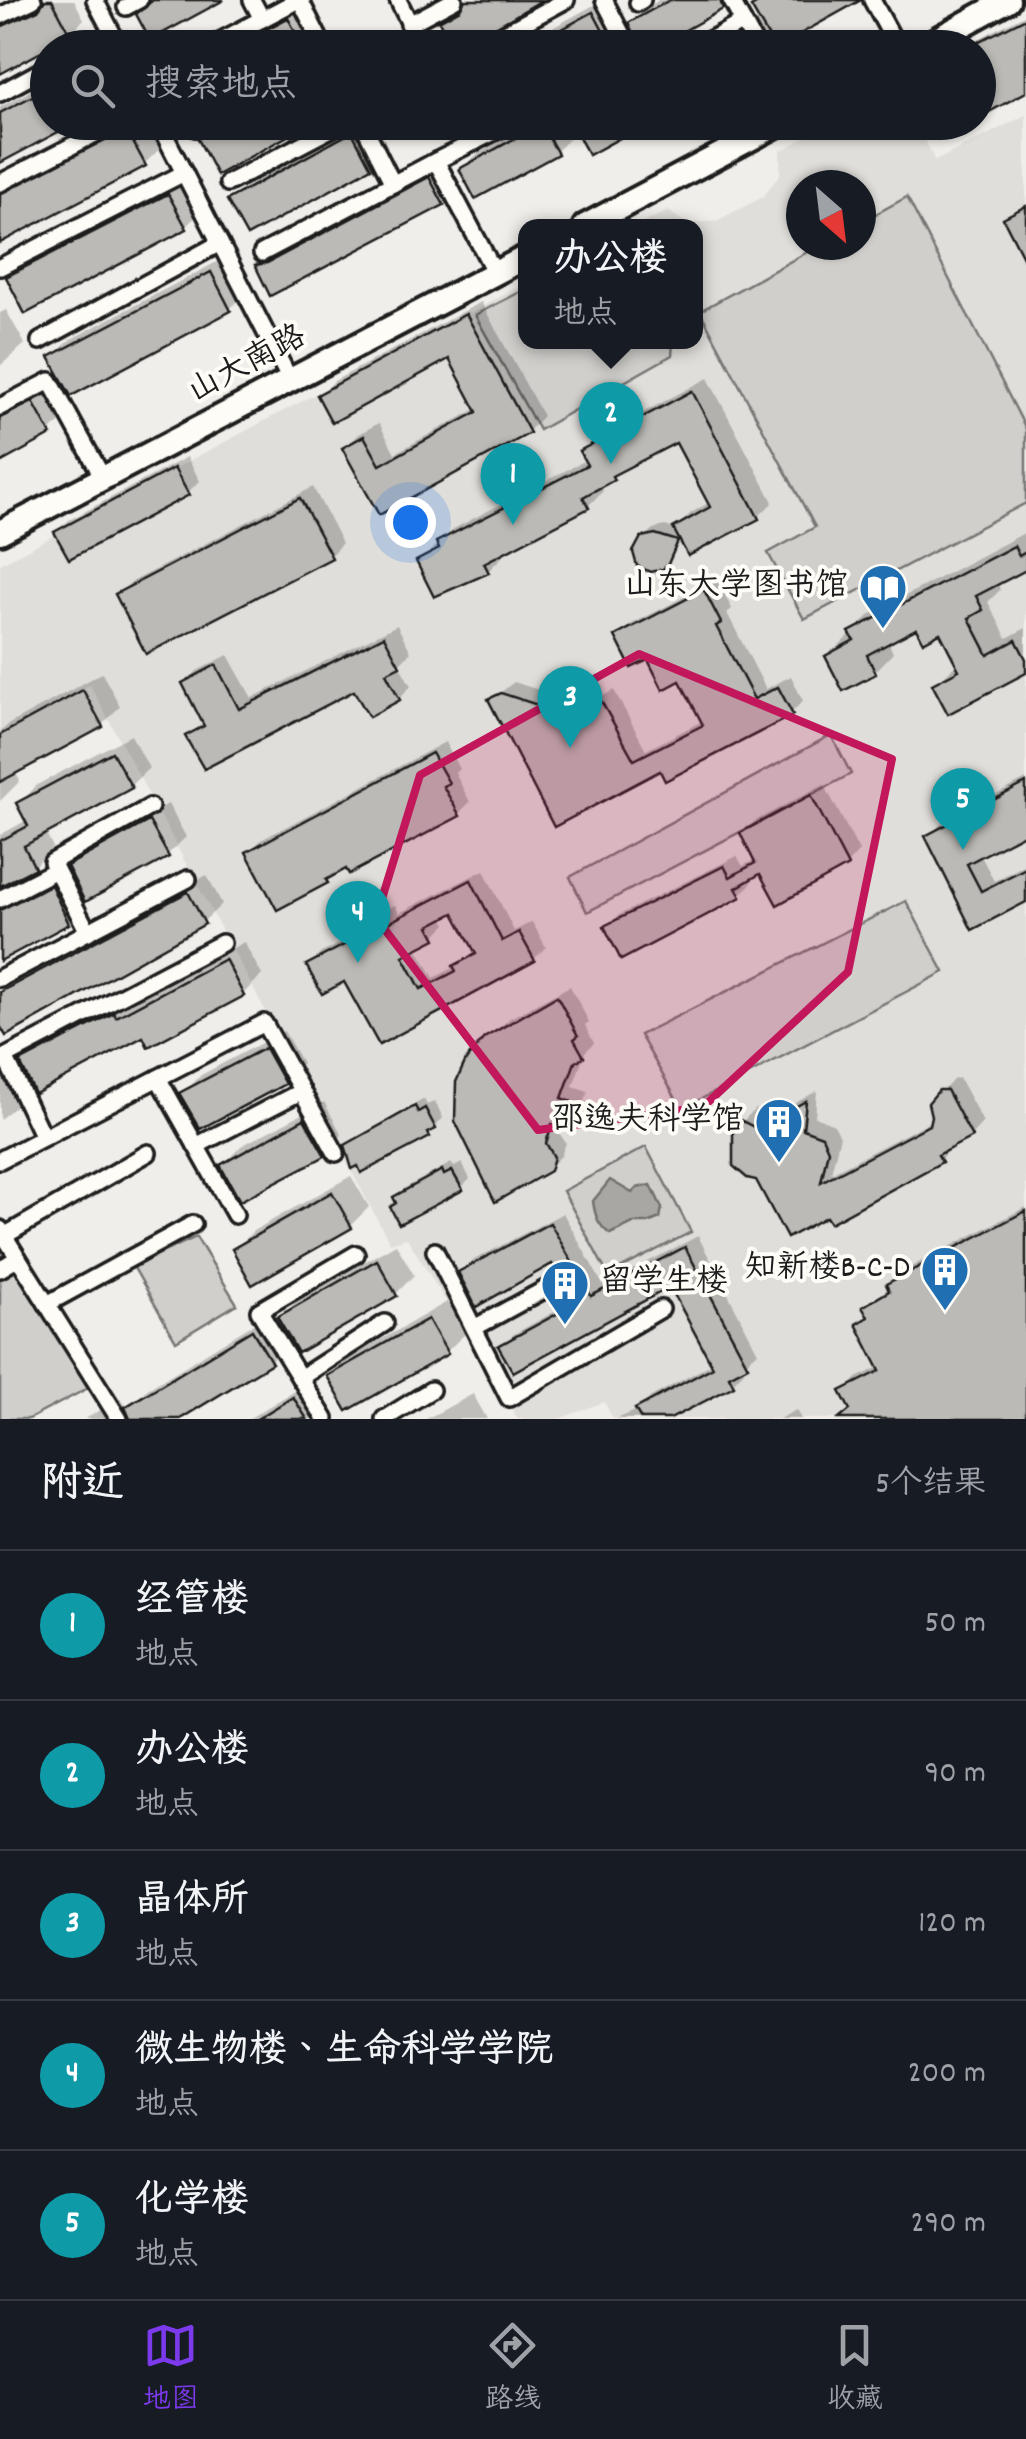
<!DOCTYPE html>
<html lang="zh">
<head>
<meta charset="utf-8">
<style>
	body { margin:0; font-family:Dekko,"LXGW WenKai TC",sans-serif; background:#242831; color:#f1f3f6 }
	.compass { position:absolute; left:786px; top:170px; width:90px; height:90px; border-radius:50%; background:#171b24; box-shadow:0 2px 8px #0004; rotate:152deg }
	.you { position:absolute; left:410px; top:522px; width:35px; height:35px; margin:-25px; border:8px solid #fff; border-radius:50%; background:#1a73e8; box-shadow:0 0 0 15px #1a73e833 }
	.badge { display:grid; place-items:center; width:65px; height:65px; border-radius:50%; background:#7c3aed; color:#fff; font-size:32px; font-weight:700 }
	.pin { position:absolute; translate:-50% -82px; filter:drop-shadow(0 2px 5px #0008) }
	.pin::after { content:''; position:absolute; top:52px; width:35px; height:30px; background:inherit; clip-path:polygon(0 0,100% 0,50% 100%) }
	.popup { position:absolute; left:518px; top:219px; width:185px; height:130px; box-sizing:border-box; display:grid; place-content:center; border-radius:20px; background:#171b24; filter:drop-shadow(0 2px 8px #0005); font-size:32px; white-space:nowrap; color:#9ea1a6 }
	.popup b { font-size:38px; color:#f1f3f6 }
	.popup::after { content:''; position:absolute; left:50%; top:100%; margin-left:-20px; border:20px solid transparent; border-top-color:#171b24 }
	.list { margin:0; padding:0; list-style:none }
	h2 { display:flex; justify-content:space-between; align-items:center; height:130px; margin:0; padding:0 40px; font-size:42px }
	h2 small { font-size:32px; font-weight:400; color:#9ea1a6 }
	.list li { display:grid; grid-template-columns:65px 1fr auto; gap:30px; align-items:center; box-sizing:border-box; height:150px; padding:0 40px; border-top:2px solid #363941 }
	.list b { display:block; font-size:38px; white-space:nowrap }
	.list p { margin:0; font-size:32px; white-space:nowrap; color:#9ea1a6 }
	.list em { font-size:32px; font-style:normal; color:#9ea1a6 }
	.icon { flex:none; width:55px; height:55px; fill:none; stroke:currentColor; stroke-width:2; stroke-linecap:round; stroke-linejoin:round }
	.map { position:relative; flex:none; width:1026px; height:1419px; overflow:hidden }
	.search { position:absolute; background:#171b24; box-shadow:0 2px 8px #0004; left:30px; right:30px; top:30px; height:110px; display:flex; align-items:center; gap:25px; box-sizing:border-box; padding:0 35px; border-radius:55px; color:#9ea1a6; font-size:38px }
	.sheet { height:880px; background:#171b24 }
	nav { display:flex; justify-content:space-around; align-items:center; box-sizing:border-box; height:140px; border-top:2px solid #363941; background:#171b24; font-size:28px; color:#9ea1a6 }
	nav a { display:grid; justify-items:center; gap:5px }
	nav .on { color:#7c3aed }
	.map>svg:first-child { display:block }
	.built { fill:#e0deda; fill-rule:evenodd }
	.green { fill:#d0cfcc; stroke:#767674; stroke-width:2.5 }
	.water { fill:#a8a7a3; stroke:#706f6d; stroke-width:2.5 }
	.shadow { fill:#0003; fill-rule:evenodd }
	.building { fill:#bbbab6; stroke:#1c1c1c; stroke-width:2.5; fill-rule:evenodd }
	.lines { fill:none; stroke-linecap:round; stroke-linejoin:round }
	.street-casing { stroke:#1c1c1c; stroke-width:22 }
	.secondary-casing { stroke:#1c1c1c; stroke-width:30 }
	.street { stroke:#fdfcf7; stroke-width:15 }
	.secondary { stroke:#fdfcf7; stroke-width:22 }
	.marked { fill:#c2185b; fill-opacity:0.2; stroke:#c2185b; stroke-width:8; stroke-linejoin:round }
	.labels { text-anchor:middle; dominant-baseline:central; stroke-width:8; stroke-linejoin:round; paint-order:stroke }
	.street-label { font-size:32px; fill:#1c1c1c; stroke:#fdfcf7 }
	.poi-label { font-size:32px; fill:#1c1c1c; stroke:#fdfcf7; text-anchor:end }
</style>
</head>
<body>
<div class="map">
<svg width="1026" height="1419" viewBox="0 0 1026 1419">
	<rect width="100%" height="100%" fill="#f0eeea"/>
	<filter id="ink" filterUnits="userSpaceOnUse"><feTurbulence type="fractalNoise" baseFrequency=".01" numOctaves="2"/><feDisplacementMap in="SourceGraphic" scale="20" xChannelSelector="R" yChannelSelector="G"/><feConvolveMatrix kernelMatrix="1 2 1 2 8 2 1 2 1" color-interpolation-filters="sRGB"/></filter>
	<g filter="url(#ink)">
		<path class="built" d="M1026 115V1419H613L604 1402 559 1419H518L407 1238 390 1243 90 685 0 733V564L55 535 54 532 526 283V342H696V226H637L668 211 687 224 716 221 763 197 780 174V151L832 123H917L935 161ZM801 185H861V245H801Z"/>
		<g class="green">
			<polygon points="907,197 1026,429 1026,503 804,619 768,553 815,527 700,311 820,245 861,245 861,222"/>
			<polygon points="526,289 526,342 673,342 672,355 539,430 475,315"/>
			<polygon points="831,735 851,774 587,912 570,877"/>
			<polygon points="906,901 944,972 682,1109 640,1035"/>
			<polygon points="646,1147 691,1232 608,1275 563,1191"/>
			<polygon points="196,1237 237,1304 176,1341 133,1266"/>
			<polygon points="19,1268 90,1387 29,1419 0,1419 0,1278"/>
		</g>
		<path class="water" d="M610 1180 632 1193 637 1188 651 1185 662 1208 660 1218 648 1223H633L610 1234C598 1225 595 1216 593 1201Z"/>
		<g class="shadow">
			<polygon points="47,0 74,0 84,19 70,34 0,71 0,5 6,15 22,12"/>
			<polygon points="603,0 615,0 629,26 658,0 729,0 722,7 632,24 607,48 516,48"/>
			<polygon points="761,0 855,0 769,48 700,48 760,19 754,7"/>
			<polygon points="307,1 321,27 298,48 207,48"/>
			<polygon points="1026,14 1026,89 978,48 961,48"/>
			<polygon points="48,82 48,122 0,160 0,107"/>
			<polygon points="126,122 151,122 163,146 144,164 0,240 0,187"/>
			<polygon points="218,122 307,122 201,139"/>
			<polygon points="358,122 375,122 388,147 369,166 231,201 249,182"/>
			<polygon points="532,122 569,122 572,127 577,122 578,130 556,152 462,169 481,151"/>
			<polygon points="940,122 965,122 946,133"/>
			<polygon points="448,160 461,184 442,203 271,292 258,266 276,247"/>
			<polygon points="187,177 204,209 185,227 9,277 27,259"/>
			<polygon points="230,255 248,290 230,309 52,357 71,339"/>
			<polygon points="481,302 543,416 529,431 380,512 345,448 359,434 379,423 395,453 478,408 450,356 320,396 334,381"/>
			<polygon points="6,310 25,344 0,366 0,313"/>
			<polygon points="708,378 773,502 758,517 682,540 666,562 637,546 653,529 665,526 675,529 691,513 710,502 677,440 625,467 600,485 603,491 588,506 501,552 503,556 488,571 419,562 455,528 505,502 502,497 517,482 526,477 532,488 586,460 582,452 597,437"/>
			<polygon points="52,386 68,414 49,433 0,460 0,407"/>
			<polygon points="187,457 200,481 187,493 57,532 69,520"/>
			<polygon points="313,487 342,543 330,556 118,595 130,583"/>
			<polygon points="1026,532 1026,567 997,582 1000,590 988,602 1007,638 1026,628 1026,670 935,684 958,663 941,629 917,625 888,641 893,653 875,672 828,656 871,614"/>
			<polygon points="717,580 732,609 727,613 766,689 791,676 803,701 791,713 661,768 555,823 491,700 514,682 570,700 579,695 585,706 614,690 646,750 704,720 681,677 618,637 630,625"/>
			<polygon points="397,625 411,652 399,664 411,686 399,698 355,688 188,736 205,722 185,683 197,671 228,655 252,698"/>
			<polygon points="102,673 120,706 102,725 16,773 20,781 0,801 0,732 9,724"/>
			<polygon points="131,735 149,768 130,786 45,832 53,847 34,866 7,880 12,890 21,893 71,868 89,848 168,804 186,837 167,855 84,900 86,903 67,922 0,958 0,835 27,820 19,804 37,785"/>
			<polygon points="445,742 459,769 455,773 470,802 458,814 335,872 326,881 249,852 261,840"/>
			<polygon points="1026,779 1026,831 980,854 994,881 1026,864 1026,899 974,927 928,837 940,825"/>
			<polygon points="824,784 859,851 847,864 761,871 749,878 752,883 739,895 607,927 619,915 737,856 743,866 756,859 743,834 755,821"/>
			<path d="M484 870 514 931 532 922 546 947 534 959 380 1042 345 979 309 965 321 953 368 929 366 926 378 913 395 905 399 913ZM455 910 477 950 455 967 434 978 416 946 434 937 447 924 442 916Z"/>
			<polygon points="207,875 222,904 203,922 0,1020 0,989 8,981"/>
			<polygon points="244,942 262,975 243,994 149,1044 144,1034 23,1062 42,1044 133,996 135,1000"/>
			<polygon points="570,986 589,1022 585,1025 594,1043 585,1052 573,1086 588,1091 581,1114 569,1126 559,1123 557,1130 566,1143 561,1156 548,1169 480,1045 510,1018"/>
			<polygon points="284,1031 302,1063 283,1082 183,1094 201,1075"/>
			<polygon points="10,1060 29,1095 0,1119 0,1066"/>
			<polygon points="959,1078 983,1122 971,1135 952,1145 940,1160 831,1220 742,1122 755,1109 770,1117 817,1091 815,1117 834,1125 840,1136 831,1173 933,1120 930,1104 954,1079"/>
			<polygon points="424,1099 427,1105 435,1101 443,1118 429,1135 347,1146 357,1137"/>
			<polygon points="324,1102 342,1135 323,1154 223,1165 241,1146"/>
			<polygon points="451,1163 454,1167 462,1163 470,1179 461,1188 396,1197 405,1188"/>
			<polygon points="351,1176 369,1207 350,1226 235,1250 253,1231"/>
			<polygon points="1026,1207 1026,1418 852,1419 852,1410 843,1392 857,1378 881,1366 859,1324 869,1314 865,1307 890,1287 903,1271"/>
			<polygon points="563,1213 603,1285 698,1236 758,1352 742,1366 744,1371 732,1384 665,1419 616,1419 638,1410 651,1397 713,1363 671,1284 502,1346 514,1334 576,1300 553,1261 461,1273 474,1260"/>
			<polygon points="396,1244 414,1275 396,1294 298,1349 280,1318 299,1299"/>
			<polygon points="447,1302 465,1334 446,1352 330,1376 349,1358"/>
			<polygon points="270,1314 288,1344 270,1361 172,1419 85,1419 121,1398 128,1408 146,1390"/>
			<polygon points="313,1380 330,1409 320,1419 248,1419"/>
			<polygon points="473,1394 487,1419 426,1419"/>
			<polygon points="796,1410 801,1419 779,1419"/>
		</g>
		<g class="building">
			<polygon points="52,0 71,36 0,74 0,27 38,10 45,0"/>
			<polygon points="153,0 224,0 150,40 136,14"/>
			<polygon points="465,0 542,0 460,48 453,48 439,21 460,9"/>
			<polygon points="670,0 720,0 723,9 653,48 640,48 628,23"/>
			<polygon points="763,0 861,0 775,48 751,7"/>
			<polygon points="593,12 612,48 528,48"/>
			<polygon points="288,18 304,48 232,48 267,29"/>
			<polygon points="1026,18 1026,92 978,118 978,42"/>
			<polygon points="48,88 48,122 77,122 0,163 0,113"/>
			<polygon points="228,122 313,122 217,175 198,139"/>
			<polygon points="570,122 649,122 589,155"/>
			<polygon points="541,124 558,154 475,199 459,169"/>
			<polygon points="126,129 146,166 0,243 0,194"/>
			<polygon points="352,132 371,168 247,236 227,200"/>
			<polygon points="429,177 444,205 270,296 255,265 267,263"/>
			<polygon points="168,194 187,229 25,314 6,277"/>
			<polygon points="1026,206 1026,263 1003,218"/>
			<polygon points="211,272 231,311 71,396 49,357"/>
			<polygon points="466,314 530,433 379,515 342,448 364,436 380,465 477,412 449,359 332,423 317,395"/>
			<polygon points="692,391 759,519 688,556 673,528 710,507 676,443 612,476 614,480 583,497 589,508 484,563 489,573 434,597 416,561 439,549 436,542 505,507 499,496 510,491 516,501 587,465 579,451"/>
			<polygon points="33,402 51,435 0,463 0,418"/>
			<polygon points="174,468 189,495 69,559 54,532"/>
			<polygon points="300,498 332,558 146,654 115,594"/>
			<polygon points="655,534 678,541 668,564 663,569 650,572 637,566 633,552 641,537"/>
			<polygon points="1014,546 1019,556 1026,552 1026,570 976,596 983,610 969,618 988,655 1016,640 1026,659 1026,673 948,714 932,684 959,670 940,633 923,642 916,629 867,655 876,674 843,691 825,656 854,640 849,632"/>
			<polygon points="704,590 721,623 716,626 754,699 778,687 793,715 665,781 660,771 554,827 488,699 501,693 556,711 567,706 572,716 601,701 634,760 703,725 680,681 663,690 648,660 631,668 615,636"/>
			<polygon points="384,636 400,666 386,673 400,700 369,717 354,691 204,769 185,736 204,726 182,683 216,665 239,709"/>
			<polygon points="83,690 103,727 0,782 0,735"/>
			<polygon points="112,752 132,788 24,846 35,868 0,886 0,841 28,826 16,803"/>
			<polygon points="432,753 449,783 443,786 460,816 349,874 346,869 326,880 328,883 277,910 246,852"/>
			<polygon points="1026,783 1026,833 967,864 981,891 1026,868 1026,902 972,930 925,836"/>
			<polygon points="811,795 848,866 777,905 760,874 736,888 741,897 621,960 604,926 724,866 730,877 755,863 740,833"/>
			<polygon points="149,821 169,857 85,902 67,866"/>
			<path d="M471 880 502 941 519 932 535 961 379 1045 344 982 322 994 306 965 367 933 363 925 382 915 386 924ZM454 913 476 954 453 966 456 971 421 989 403 956 436 939 429 926Z"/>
			<polygon points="51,885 69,924 0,961 0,910"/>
			<polygon points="188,892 205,924 6,1036 0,1026 0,992"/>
			<polygon points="225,959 244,996 148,1047 143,1037 35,1094 20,1062 114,1013 116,1017"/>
			<polygon points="557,996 578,1036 574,1039 584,1057 575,1062 562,1098 577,1104 570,1129 552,1124 546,1143 554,1157 550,1171 495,1202 455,1121 456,1082 466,1060 484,1038"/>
			<polygon points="265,1048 285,1084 200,1129 179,1093"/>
			<polygon points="939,1090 947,1090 972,1137 938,1155 942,1162 830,1223 826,1217 787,1238 756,1180 747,1178 733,1166 733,1133 740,1120 756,1128 806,1101 803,1129 822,1136 828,1150 821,1182 929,1125 931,1116 928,1103"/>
			<polygon points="415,1106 418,1112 425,1108 436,1129 428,1133 430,1137 361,1173 358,1166 352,1169 345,1145"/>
			<polygon points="304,1119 325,1156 240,1201 220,1165"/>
			<polygon points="442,1170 444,1175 452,1171 463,1190 399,1224 390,1207 396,1203 393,1197"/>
			<polygon points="332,1192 352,1228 252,1285 232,1249"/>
			<polygon points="1026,1211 1026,1419 839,1419 850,1410 840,1391 880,1371 856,1324 868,1317 862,1307 889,1291 886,1284"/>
			<polygon points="550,1223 591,1296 685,1247 748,1366 729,1376 734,1386 670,1419 641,1419 635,1409 713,1367 670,1287 513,1372 498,1346 575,1304 552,1264 476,1307 458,1272"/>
			<polygon points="377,1260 397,1296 298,1353 277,1317"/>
			<polygon points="428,1319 448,1354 347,1411 327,1376"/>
			<polygon points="252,1330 272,1363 180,1419 130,1419 125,1407"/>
			<polygon points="293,1397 307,1419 257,1419"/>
		</g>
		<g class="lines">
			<g class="street-casing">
				<g id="street">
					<polyline points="95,0 120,48"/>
					<polyline points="252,0 262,19"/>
					<polyline points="300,0 324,48"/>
					<polyline points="398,0 422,48"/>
					<polyline points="604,0 629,48"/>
					<polyline points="872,0 898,48"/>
					<polyline points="638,3 642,0"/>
					<polyline points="126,7 139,0"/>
					<polyline points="0,16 33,0"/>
					<polyline points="743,22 757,48"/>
					<polyline points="409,24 454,0"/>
					<polyline points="85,48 112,33"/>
					<polyline points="207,48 298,0"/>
					<polyline points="477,48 566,0"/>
					<polyline points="695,48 743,22 731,0"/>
					<polyline points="0,93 48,67"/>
					<polyline points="158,122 290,380"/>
					<polyline points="362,122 393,184"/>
					<polyline points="464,122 475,142"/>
					<polyline points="196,128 206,122"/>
					<polyline points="436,161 514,122"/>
					<polyline points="0,183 118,122"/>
					<polyline points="228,183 344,122"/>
					<polyline points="262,253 436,161 495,273"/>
					<polyline points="0,267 184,173"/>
					<polyline points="40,341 220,243"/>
					<polyline points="0,407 50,381 103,478"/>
					<polyline points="0,899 56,870"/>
					<polyline points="88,932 52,862 150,807"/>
					<polyline points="0,978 188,879"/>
					<polyline points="158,1078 235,1215"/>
					<polyline points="43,1137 5,1057 222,943"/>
					<polyline points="196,1146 302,1091"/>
					<polyline points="0,1160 264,1023 336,1153"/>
					<polyline points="0,1229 119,1419"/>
					<polyline points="4,1236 148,1153"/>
					<polyline points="435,1251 509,1398 661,1309"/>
					<polyline points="0,1269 18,1258"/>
					<polyline points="47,1304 193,1224"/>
					<polyline points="474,1328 551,1286"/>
					<polyline points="300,1378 385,1323"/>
					<polyline points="325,1419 259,1311 356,1254"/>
					<polyline points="384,1419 431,1390"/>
				</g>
			</g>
			<g class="secondary-casing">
				<g id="secondary">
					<polyline points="921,48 1008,0"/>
					<polyline points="585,226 782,122"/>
					<polyline points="0,532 526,257"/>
				</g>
			</g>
			<use href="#street" class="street"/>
			<use href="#secondary" class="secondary"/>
		</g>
	</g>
	<path class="marked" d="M639 654 892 759 848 972 703 1107 538 1130 376 918 420 775Z"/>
	<defs>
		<g id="library-pin" transform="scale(2.5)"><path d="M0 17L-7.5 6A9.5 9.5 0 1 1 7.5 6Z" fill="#1f6fb2" stroke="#fdfcf7"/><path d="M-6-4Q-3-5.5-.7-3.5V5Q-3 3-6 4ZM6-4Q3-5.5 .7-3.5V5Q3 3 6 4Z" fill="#fff"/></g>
		<g id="building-pin" transform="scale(2.5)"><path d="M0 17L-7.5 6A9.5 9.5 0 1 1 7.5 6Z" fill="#1f6fb2" stroke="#fdfcf7"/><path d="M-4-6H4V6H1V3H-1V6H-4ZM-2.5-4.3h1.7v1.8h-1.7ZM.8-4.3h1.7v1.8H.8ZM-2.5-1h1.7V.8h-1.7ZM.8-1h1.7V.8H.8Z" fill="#fff"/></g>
	</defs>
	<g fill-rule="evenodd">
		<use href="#library-pin" x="883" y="588"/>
		<use href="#building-pin" x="779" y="1122"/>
		<use href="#building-pin" x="945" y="1270"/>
		<use href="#building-pin" x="565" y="1284"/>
	</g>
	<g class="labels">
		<g class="street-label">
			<text transform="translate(248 366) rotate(-28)">山大南路</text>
		</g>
		<g class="poi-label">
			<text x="848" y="588">山东大学图书馆</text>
			<text x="744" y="1122">邵逸夫科学馆</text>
			<text x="910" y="1270">知新楼B-C-D</text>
			<text x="600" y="1284" text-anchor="start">留学生楼</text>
		</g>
	</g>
</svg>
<svg class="compass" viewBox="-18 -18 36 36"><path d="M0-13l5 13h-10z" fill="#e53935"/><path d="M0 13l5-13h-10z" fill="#9ea1a6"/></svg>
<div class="you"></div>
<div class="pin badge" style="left:513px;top:525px;background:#0f9aa8">1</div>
<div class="pin badge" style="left:611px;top:464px;background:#0f9aa8">2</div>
<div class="popup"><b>办公楼</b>地点</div>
<div class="pin badge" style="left:570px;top:748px;background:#0f9aa8">3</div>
<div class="pin badge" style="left:358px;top:963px;background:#0f9aa8">4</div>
<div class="pin badge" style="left:963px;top:850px;background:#0f9aa8">5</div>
<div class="search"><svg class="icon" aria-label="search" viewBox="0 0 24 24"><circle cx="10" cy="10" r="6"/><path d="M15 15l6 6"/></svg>搜索地点</div>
</div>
<section class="sheet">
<h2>附近<small>5个结果</small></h2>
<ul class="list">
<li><span class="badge" style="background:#0f9aa8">1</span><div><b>经管楼</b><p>地点</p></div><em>50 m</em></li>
<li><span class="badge" style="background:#0f9aa8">2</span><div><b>办公楼</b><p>地点</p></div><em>90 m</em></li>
<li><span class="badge" style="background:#0f9aa8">3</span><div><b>晶体所</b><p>地点</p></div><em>120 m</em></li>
<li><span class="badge" style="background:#0f9aa8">4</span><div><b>微生物楼、生命科学学院</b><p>地点</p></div><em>200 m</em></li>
<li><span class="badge" style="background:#0f9aa8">5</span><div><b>化学楼</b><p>地点</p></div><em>290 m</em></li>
</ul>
</section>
<nav>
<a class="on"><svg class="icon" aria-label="map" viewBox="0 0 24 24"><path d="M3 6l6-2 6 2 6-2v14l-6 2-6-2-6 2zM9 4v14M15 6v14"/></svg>地图</a>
<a><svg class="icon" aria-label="directions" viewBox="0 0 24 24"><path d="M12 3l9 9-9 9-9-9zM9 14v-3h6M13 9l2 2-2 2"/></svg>路线</a>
<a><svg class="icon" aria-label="saved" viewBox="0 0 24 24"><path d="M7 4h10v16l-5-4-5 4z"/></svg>收藏</a>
</nav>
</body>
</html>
